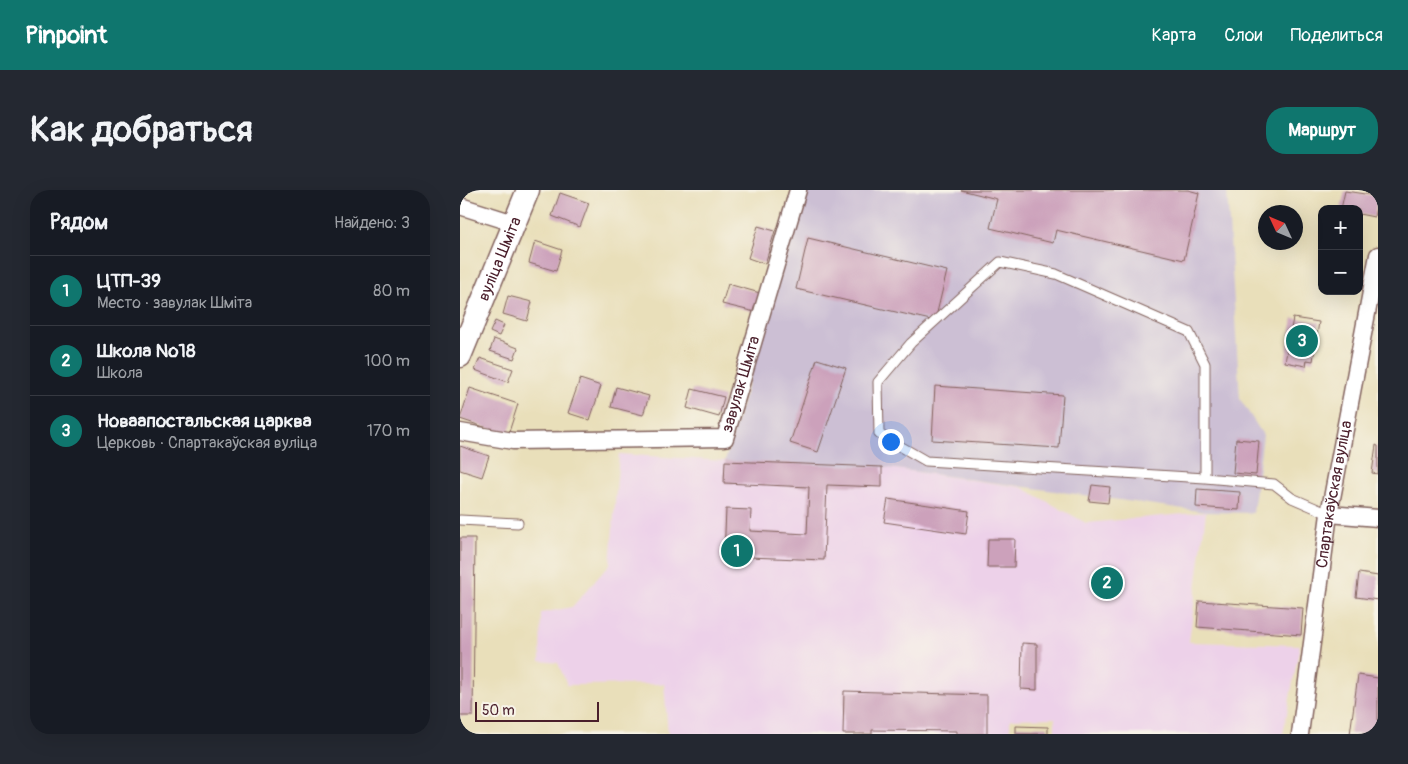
<!DOCTYPE html>
<html lang="ru">
<head>
<meta charset="utf-8">
<style>
	body { margin:0; font-family:Pangolin,sans-serif; background:#242831; color:#f1f3f6 }
	.controls { position:absolute; right:15px; top:15px; display:grid; overflow:hidden; border-radius:10px; box-shadow:0 5px 20px #0002 }
	.controls button { width:45px; height:45px; display:grid; place-items:center; padding:0; border:0; border-bottom:1px solid #363941; background:#171b24; color:#f1f3f6; font:25px sans-serif }
	.compass { position:absolute; left:798px; top:15px; width:45px; height:45px; border-radius:50%; background:#171b24; box-shadow:0 5px 20px #0002; rotate:314deg }
	.scale { position:absolute; left:15px; bottom:12px; width:124px; box-sizing:border-box; padding-left:5px; border:2px solid #4a1f2b; border-top:0; font-size:14px; line-height:18px; white-space:nowrap; color:#4a1f2b; -webkit-text-stroke:4px #f7f3e8; paint-order:stroke }
	.you { position:absolute; left:430px; top:251px; width:18px; height:18px; margin:-12px; border:4px solid #fff; border-radius:50%; background:#1a73e8; box-shadow:0 0 0 8px #1a73e833 }
	.badge { display:grid; place-items:center; width:32px; height:32px; border-radius:50%; background:#0f766e; color:#fff; font-size:16px; font-weight:700 }
	.pin { position:absolute; translate:-50% -50%; border:2px solid #fff; box-shadow:0 1px 5px #0006 }
	.list { margin:0; padding:0; list-style:none }
	h2 { display:flex; justify-content:space-between; align-items:center; height:65px; margin:0; padding:0 20px; font-size:21px }
	h2 small { font-size:16px; font-weight:400; color:#9ea1a6 }
	.list li { display:grid; grid-template-columns:32px 1fr auto; gap:15px; align-items:center; box-sizing:border-box; height:70px; padding:0 20px; border-top:1px solid #363941 }
	.list b { display:block; font-size:19px; white-space:nowrap }
	.list p { margin:0; font-size:16px; white-space:nowrap; color:#9ea1a6 }
	.list em { font-size:16px; font-style:normal; color:#9ea1a6 }
	.map { position:relative; flex:none; width:918px; height:544px; overflow:hidden; border-radius:20px }
	header { display:flex; align-items:center; gap:30px; box-sizing:border-box; height:70px; padding:0 25px; background:#0f766e; color:#fff }
	header strong { font-size:24px }
	nav { display:flex; gap:28px; margin-inline-start:auto; font-size:18px }
	.intro { display:flex; align-items:center; justify-content:space-between; box-sizing:border-box; height:120px; padding:0 30px }
	h1 { margin:0; font-size:35px }
	.button { padding:12px 22px; border-radius:20px; background:#0f766e; color:#fff; font-size:18px; font-weight:700 }
	main { display:flex; gap:30px; padding:0 30px }
	aside { flex:1; background:#171b24; border-radius:20px; box-shadow:0 5px 20px #0002 }
	.map>svg:first-child { display:block }
	.built { fill:#edd1e9 }
	.industrial { fill:#ccbfd4 }
	.building { fill:#cca1bb }
	.lines { fill:none; stroke-linecap:round; stroke-linejoin:round }
	.lane-casing { stroke:#82625d; stroke-width:11 }
	.street-casing { stroke:#82625d; stroke-width:19 }
	.secondary-casing { stroke:#82625d; stroke-width:25 }
	.lane { stroke:#fff; stroke-width:9 }
	.street { stroke:#fff; stroke-width:16 }
	.secondary { stroke:#fff; stroke-width:22 }
	.labels { text-anchor:middle; dominant-baseline:central; stroke-width:4; stroke-linejoin:round; paint-order:stroke }
	.street-label { font-size:16px; fill:#4a1f2b; stroke:#f7f3e8 }
</style>
</head>
<body>
<header>
<strong>Pinpoint</strong>
<nav><a>Карта</a><a>Слои</a><a>Поделиться</a></nav>
</header>
<div class="intro"><h1>Как добраться</h1><a class="button">Маршрут</a></div>
<main>
<aside>
<h2>Рядом<small>Найдено: 3</small></h2>
<ul class="list">
<li><span class="badge">1</span><div><b>ЦТП-39</b><p>Место · завулак Шміта</p></div><em>80 m</em></li>
<li><span class="badge">2</span><div><b>Школа №18</b><p>Школа</p></div><em>100 m</em></li>
<li><span class="badge">3</span><div><b>Новаапостальская царква</b><p>Церковь · Спартакаўская вуліца</p></div><em>170 m</em></li>
</ul>
</aside>
<div class="map">
<svg width="918" height="544" viewBox="0 0 918 544">
	<rect width="100%" height="100%" fill="#f7f3e8"/>
	<filter id="ink" filterUnits="userSpaceOnUse"><feTurbulence type="fractalNoise" baseFrequency=".02" numOctaves="2"/><feDisplacementMap in="SourceGraphic" scale="10" xChannelSelector="R" yChannelSelector="G"/><feConvolveMatrix kernelMatrix="1 2 1 2 8 2 1 2 1" color-interpolation-filters="sRGB"/></filter>
	<filter id="wash" filterUnits="userSpaceOnUse"><feTurbulence type="fractalNoise" baseFrequency=".0096" numOctaves="4" result="noise"/><feDisplacementMap in="SourceGraphic" scale="20" xChannelSelector="R" yChannelSelector="G"/><feGaussianBlur stdDeviation="1.12" result="paint"/><feColorMatrix in="noise" values="0 0 0 0 0 0 0 0 0 0 0 0 0 0 0 0 0 1.4 0 .05"/><feComposite in="paint" operator="in"/></filter>
	<g filter="url(#wash)">
		<rect width="100%" height="100%" fill="#e9dfba"/>
		<polygon class="built" points="159,264 265,271 422,277 561,297 626,333 746,322 729,452 840,455 823,544 595,544 595,528 550,529 550,544 208,544 204,494 107,495 98,473 80,471 81,423 112,417 150,374"/>
		<polygon class="industrial" points="345,0 767,0 780,209 803,245 793,323 746,322 422,277 265,271"/>
		<g id="blocks">
			<g class="building">
				<polygon points="501,0 728,0 739,3 724,70 596,40 593,53 530,38 537,9"/>
				<polygon points="885,1 918,6 914,27 899,24 899,19 881,19"/>
				<polygon points="100,3 129,13 120,37 92,26"/>
				<polygon points="298,36 315,41 305,74 288,68"/>
				<polygon points="348,48 487,81 475,131 336,99"/>
				<polygon points="75,51 102,60 96,81 69,73"/>
				<polygon points="268,94 300,103 295,122 262,114"/>
				<polygon points="48,106 72,112 67,131 43,124"/>
				<polygon points="833,128 859,132 853,171 847,170 846,176 825,172"/>
				<polygon points="35,131 44,135 39,146 30,142"/>
				<polygon points="34,149 58,158 54,169 30,161"/>
				<polygon points="20,168 53,179 48,192 15,180"/>
				<polygon points="357,169 386,178 358,262 330,253"/>
				<polygon points="120,189 141,196 130,230 108,223"/>
				<polygon points="475,196 603,205 599,258 472,250"/>
				<polygon points="156,197 189,206 183,225 151,217"/>
				<polygon points="10,198 58,214 48,245 0,229"/>
				<polygon points="232,199 264,207 259,227 227,218"/>
				<polygon points="776,249 799,251 796,285 773,283"/>
				<polygon points="916,255 918,256 918,284 912,283"/>
				<polygon points="0,256 29,266 22,287 0,280"/>
				<polygon points="265,271 422,277 422,297 367,295 364,370 264,366 266,319 291,320 290,341 347,344 349,297 264,293"/>
				<polygon points="632,295 650,297 648,313 629,311"/>
				<polygon points="737,299 780,302 779,320 736,317"/>
				<polygon points="428,309 509,321 506,344 424,332"/>
				<polygon points="0,348 15,348 13,526 0,526"/>
				<polygon points="528,349 555,349 554,377 527,377"/>
				<polygon points="899,383 918,386 918,410 896,407"/>
				<polygon points="739,411 843,418 841,445 737,437"/>
				<polygon points="562,453 577,454 577,500 561,499"/>
				<polygon points="898,485 918,488 918,544 890,544"/>
				<polygon points="384,501 527,505 527,544 497,544 497,541 412,540 412,544 383,544"/>
				<polygon points="556,536 588,537 588,544 556,544"/>
			</g>
		</g>
	</g>
	<g filter="url(#ink)">
		<use href="#blocks" fill-opacity="0" stroke="#82625d" stroke-width="1"/>
		<g class="lines">
			<g class="lane-casing">
				<g id="lane">
					<polyline points="745,288 745,174 729,142 596,84 540,72 451,153 418,192 419,244 466,271 745,288 814,294 832,308 869,324"/>
					<polyline points="0,330 58,333"/>
				</g>
			</g>
			<g class="street-casing">
				<g id="street">
					<polyline points="0,16 54,33"/>
					<path id="s1" d="M0 242 53 251 265 248 338 0"/>
					<polyline points="869,324 918,328"/>
					<path id="s2" d="M840 544 869 324 918 65"/>
				</g>
			</g>
			<g class="secondary-casing">
				<g id="secondary">
					<path id="s3" d="M0 166 68 0"/>
				</g>
			</g>
			<use href="#lane" class="lane"/>
			<use href="#street" class="street"/>
			<use href="#secondary" class="secondary"/>
		</g>
	</g>
	<g class="labels">
		<g class="street-label">
			<text stroke="none"><textPath href="#s3" startOffset="105">вуліца Шміта</textPath></text>
			<text stroke="none"><textPath href="#s1" startOffset="322">завулак Шміта</textPath></text>
			<text stroke="none"><textPath href="#s2" startOffset="242">Спартакаўская вуліца</textPath></text>
		</g>
	</g>
</svg>
<div class="controls">
<button>+</button>
<button>−</button>
</div>
<svg class="compass" viewBox="-18 -18 36 36"><path d="M0-13l5 13h-10z" fill="#e53935"/><path d="M0 13l5-13h-10z" fill="#9ea1a6"/></svg>
<div class="scale">50 m</div>
<div class="you"></div>
<div class="pin badge" style="left:277px;top:361px">1</div>
<div class="pin badge" style="left:647px;top:393px">2</div>
<div class="pin badge" style="left:842px;top:151px">3</div>
</div>
</main>
</body>
</html>
